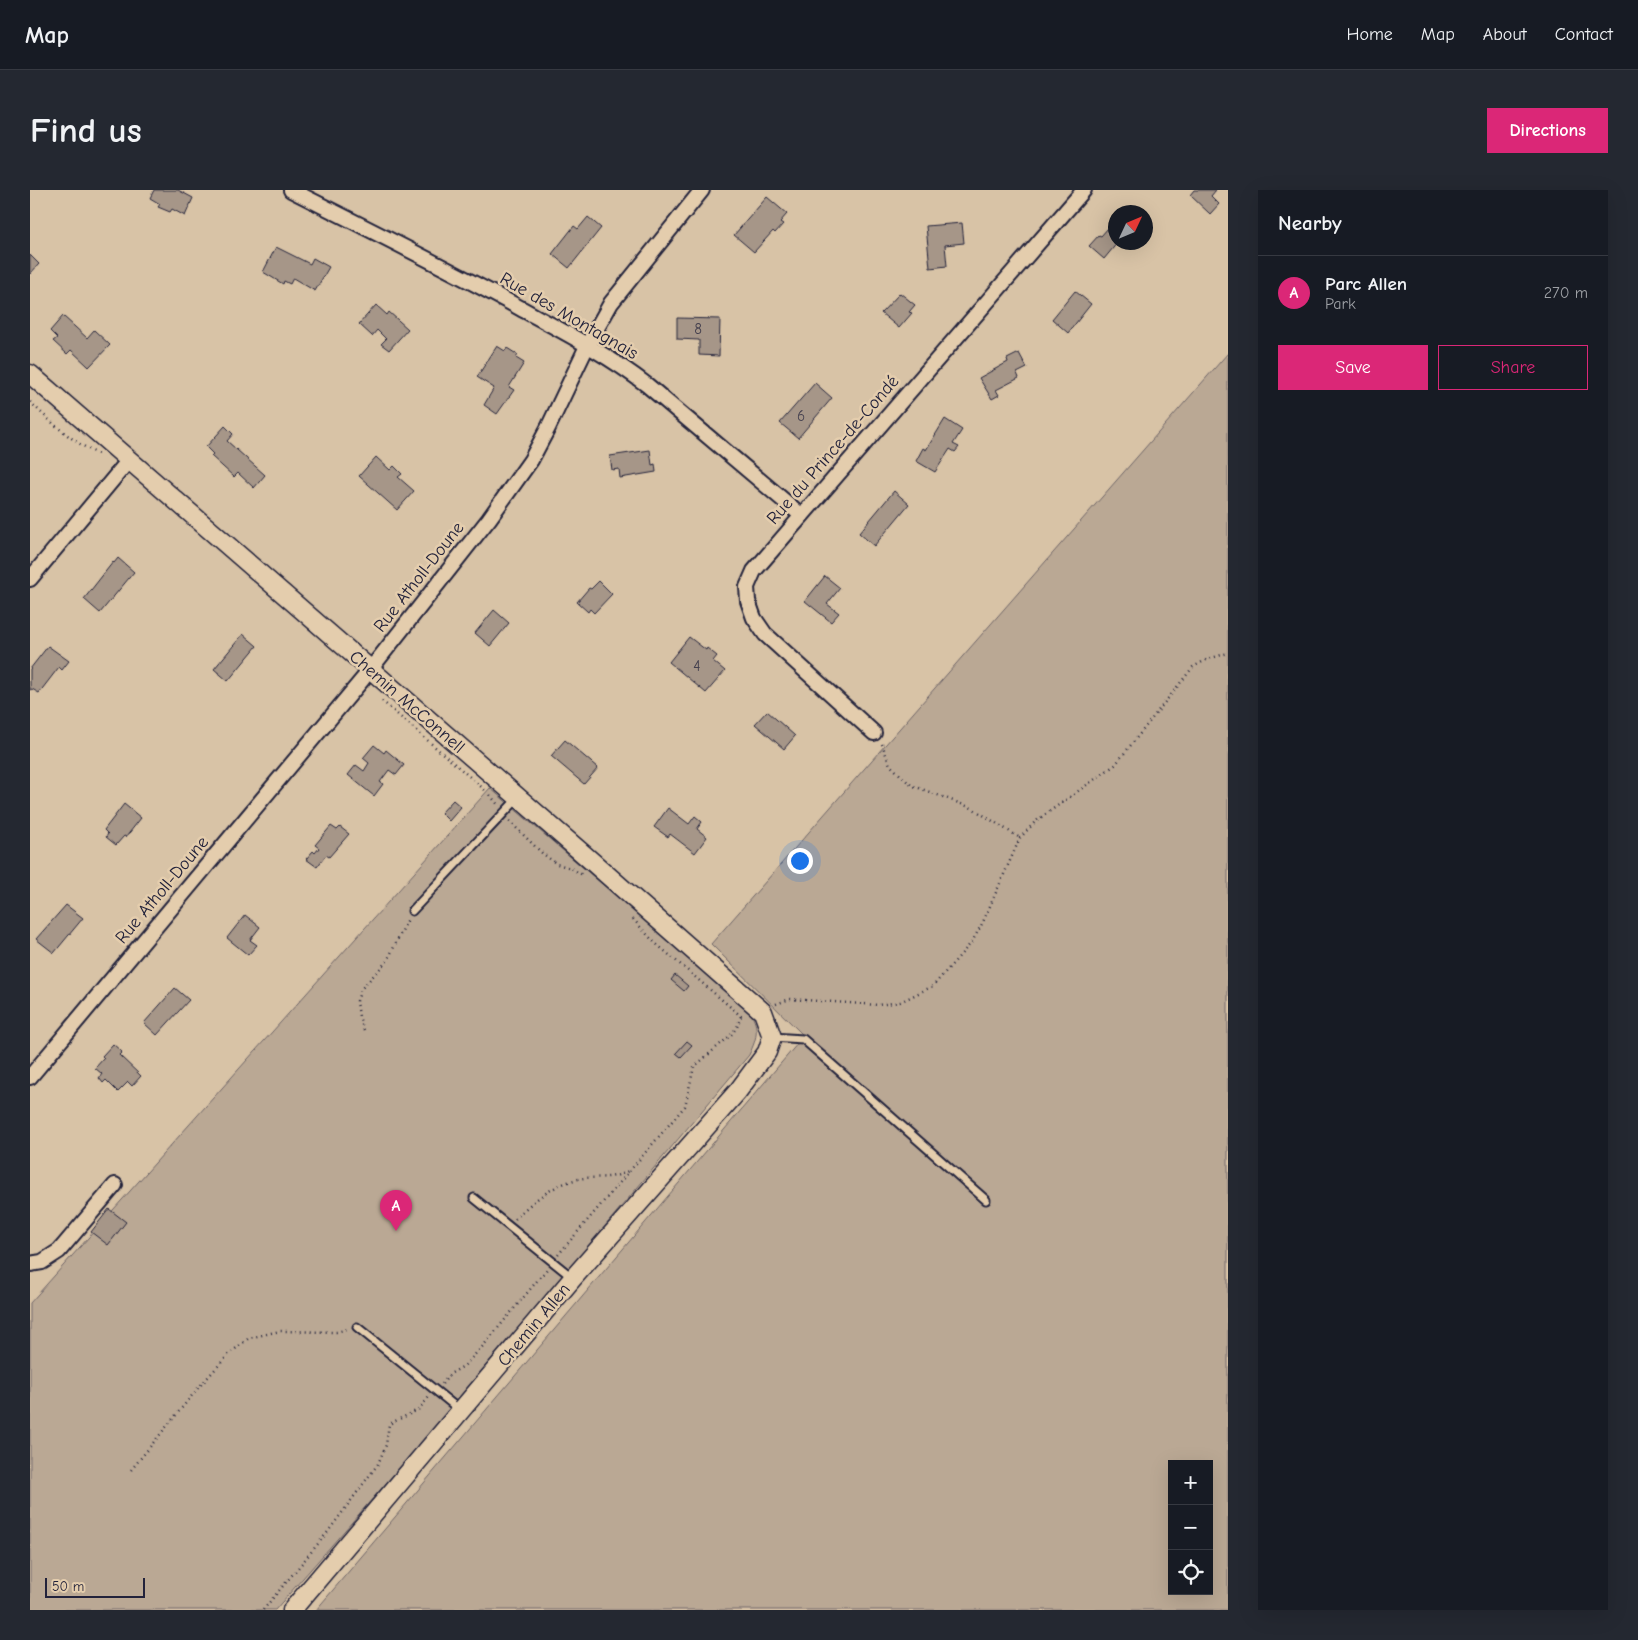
<!DOCTYPE html>
<html lang="en">
<head>
<meta charset="utf-8">
<style>
	body { margin:0; font-family:"Comic Neue",sans-serif; background:#242831; color:#f1f3f6 }
	.controls { position:absolute; right:15px; bottom:15px; display:grid; overflow:hidden; border-radius:0px; box-shadow:0 5px 20px #0002 }
	.controls button { width:45px; height:45px; display:grid; place-items:center; padding:0; border:0; border-bottom:1px solid #363941; background:#171b24; color:#f1f3f6; font:25px sans-serif }
	.compass { position:absolute; left:1078px; top:15px; width:45px; height:45px; border-radius:50%; background:#171b24; box-shadow:0 5px 20px #0002; rotate:46deg }
	.scale { position:absolute; left:15px; bottom:12px; width:100px; box-sizing:border-box; padding-left:5px; border:2px solid #22223b; border-top:0; font-size:14px; line-height:18px; white-space:nowrap; color:#22223b; -webkit-text-stroke:4px #e4cdad; paint-order:stroke }
	.you { position:absolute; left:769px; top:670px; width:18px; height:18px; margin:-12px; border:4px solid #fff; border-radius:50%; background:#1a73e8; box-shadow:0 0 0 8px #1a73e833 }
	.badge { display:grid; place-items:center; width:32px; height:32px; border-radius:50%; background:#db2777; color:#fff; font-size:16px; font-weight:700 }
	.pin { position:absolute; translate:-50% -41px; filter:drop-shadow(0 1px 2px #0008) }
	.pin::after { content:''; position:absolute; top:26px; width:18px; height:15px; background:inherit; clip-path:polygon(0 0,100% 0,50% 100%) }
	.list { margin:0; padding:0; list-style:none }
	h2 { display:flex; justify-content:space-between; align-items:center; height:65px; margin:0; padding:0 20px; font-size:21px }
	h2 small { font-size:16px; font-weight:400; color:#9ea1a6 }
	.list li { display:grid; grid-template-columns:32px 1fr auto; gap:15px; align-items:center; box-sizing:border-box; height:75px; padding:0 20px; border-top:1px solid #363941 }
	.list b { display:block; font-size:19px; white-space:nowrap }
	.list p { margin:0; font-size:16px; white-space:nowrap; color:#9ea1a6 }
	.list em { font-size:16px; font-style:normal; color:#9ea1a6 }
	.actions { display:flex; gap:10px; padding:15px 20px }
	.actions a { flex:1; padding:11px 0; border:1px solid #db2777; border-radius:0px; text-align:center; font-size:18px; color:#db2777 }
	.actions .main { background:#db2777; color:#fff }
	.icon { flex:none; width:28px; height:28px; fill:none; stroke:currentColor; stroke-width:2; stroke-linecap:round; stroke-linejoin:round }
	.map { position:relative; flex:none; width:1198px; height:1420px; overflow:hidden; border-radius:0px }
	header { display:flex; align-items:center; gap:30px; box-sizing:border-box; height:70px; padding:0 25px; background:#171b24; border-bottom:1px solid #363941 }
	header strong { font-size:24px }
	nav { display:flex; gap:28px; margin-inline-start:auto; font-size:18px }
	.intro { display:flex; align-items:center; justify-content:space-between; box-sizing:border-box; height:120px; padding:0 30px }
	h1 { margin:0; font-size:35px }
	.button { padding:12px 22px; border-radius:0px; background:#db2777; color:#fff; font-size:18px; font-weight:700 }
	main { display:flex; gap:30px; padding:0 30px }
	aside { flex:1; background:#171b24; border-radius:0px; box-shadow:0 5px 20px #0002 }
	.map>svg:first-child { display:block }
	.green { fill:#baa894; stroke:#6e6568; fill-rule:evenodd }
	.building { fill:#a69688; stroke:#22223b }
	.lines { fill:none; stroke-linecap:round; stroke-linejoin:round }
	.service-casing { stroke:#22223b; stroke-width:11 }
	.minor-casing { stroke:#22223b; stroke-width:18 }
	.tertiary-casing { stroke:#22223b; stroke-width:21 }
	.path { stroke:#22223b; stroke-width:2.5; stroke-dasharray:1 4; stroke-linecap:butt }
	.service { stroke:#e4cdad; stroke-width:7 }
	.minor { stroke:#e4cdad; stroke-width:14 }
	.tertiary { stroke:#e4cdad; stroke-width:18 }
	.labels { text-anchor:middle; dominant-baseline:central; stroke-width:5; stroke-linejoin:round; paint-order:stroke }
	.number-label { font-size:15px; fill:#433f4e }
	.street-label { font-size:18px; fill:#22223b; stroke:#e4cdad }
</style>
</head>
<body>
<header>
<strong>Map</strong>
<nav><a>Home</a><a>Map</a><a>About</a><a>Contact</a></nav>
</header>
<div class="intro"><h1>Find us</h1><a class="button">Directions</a></div>
<main>
<div class="map">
<svg width="1198" height="1420" viewBox="0 0 1198 1420">
	<rect width="100%" height="100%" fill="#d8c3a6"/>
	<filter id="ink" filterUnits="userSpaceOnUse"><feTurbulence type="fractalNoise" baseFrequency=".02" numOctaves="2"/><feDisplacementMap in="SourceGraphic" scale="10" xChannelSelector="R" yChannelSelector="G"/><feConvolveMatrix kernelMatrix="1 2 1 2 8 2 1 2 1" color-interpolation-filters="sRGB"/></filter>
	<g filter="url(#ink)">
		<g class="green">
			<path d="M1198 163V1420H286L774 846 681 754ZM1142 1274H1179V1401H1142Z"/>
			<path d="M460 598 717 818C730 836 728 846 719 865L421 1219 245 1420H0V1113Z"/>
		</g>
		<g class="building">
			<polygon points="124,0 148,0 163,8 155,26 142,19 140,22 128,17 130,14 120,8"/>
			<polygon points="1164,0 1186,0 1181,6 1189,14 1180,24 1160,5"/>
			<polygon points="737,7 757,24 750,32 753,34 745,43 743,41 724,62 704,45"/>
			<polygon points="558,27 571,38 539,78 522,64 544,36 548,39"/>
			<polygon points="1086,29 1086,52 1088,52 1074,69 1059,56 1069,45 1071,46"/>
			<polygon points="932,33 934,53 915,55 917,76 900,78 896,36"/>
			<polygon points="246,57 280,74 283,68 299,77 285,101 263,88 260,94 254,91 253,94 233,82"/>
			<polygon points="0,65 9,74 0,84"/>
			<polygon points="1045,101 1061,114 1038,143 1022,129"/>
			<polygon points="870,103 885,115 879,122 882,123 869,138 851,123"/>
			<polygon points="346,115 357,125 359,122 378,139 359,160 351,154 356,149 347,140 342,146 329,134"/>
			<polygon points="33,126 57,148 64,140 80,155 59,177 41,160 37,164 23,151 27,148 20,141"/>
			<polygon points="647,128 690,129 689,166 669,165 669,150 647,149"/>
			<polygon points="467,156 475,161 477,158 488,165 486,168 494,173 479,197 484,200 467,224 454,215 464,198 447,187"/>
			<polygon points="989,163 997,178 987,183 989,188 966,200 969,205 962,209 949,188 978,172 977,169"/>
			<polygon points="785,193 802,208 768,248 750,233"/>
			<polygon points="915,229 932,240 923,254 929,257 925,262 920,259 905,282 886,271 893,258 896,260"/>
			<polygon points="195,236 203,244 197,251 235,285 224,298 208,283 204,287 181,266 183,264 176,257"/>
			<polygon points="620,260 622,275 625,274 626,282 590,288 589,279 582,280 580,266"/>
			<polygon points="346,267 360,280 364,276 372,284 368,287 384,301 367,320 329,286"/>
			<polygon points="864,301 879,314 844,356 829,343"/>
			<polygon points="88,368 104,382 70,423 54,409 83,372 84,373"/>
			<polygon points="795,386 810,398 797,414 809,423 801,432 775,411"/>
			<polygon points="569,391 582,404 564,423 560,419 558,422 547,412 559,398 561,399"/>
			<polygon points="464,420 479,433 460,456 445,443"/>
			<polygon points="213,444 227,456 198,491 184,479"/>
			<polygon points="659,447 676,460 677,458 687,466 683,471 695,481 676,503 639,472"/>
			<polygon points="18,456 39,471 32,480 29,477 9,503 2,499 0,500 0,479"/>
			<polygon points="737,521 765,546 754,559 725,534"/>
			<polygon points="535,550 568,578 554,594 521,566"/>
			<polygon points="344,555 354,563 356,560 374,575 366,585 359,580 350,592 353,594 344,606 318,585 326,575 334,581 339,573 333,568"/>
			<polygon points="423,610 431,617 419,631 411,623"/>
			<polygon points="94,614 111,628 96,647 94,646 86,655 76,647 78,644 74,640"/>
			<polygon points="638,618 659,634 665,626 672,632 667,639 677,647 665,663 640,644 638,647 624,637"/>
			<polygon points="301,636 307,640 310,637 319,644 299,667 296,665 287,677 276,669 283,661 285,663 289,658 285,655"/>
			<polygon points="36,715 53,728 24,763 6,749"/>
			<polygon points="215,725 230,737 220,750 227,755 218,765 197,748"/>
			<polygon points="645,785 658,796 654,801 641,790"/>
			<polygon points="145,798 159,810 127,845 114,833"/>
			<polygon points="657,851 662,855 651,867 646,863"/>
			<polygon points="83,854 92,862 89,865 111,886 102,896 98,892 88,902 76,890 73,893 69,888 72,884 65,878 74,868 72,866"/>
			<polygon points="79,1019 96,1032 78,1055 61,1042"/>
		</g>
		<g class="lines">
			<g class="service-casing">
				<g id="service">
					<polyline points="382,721 488,608"/>
					<polyline points="742,847 773,849 956,1010"/>
					<polyline points="444,1008 543,1088"/>
					<polyline points="327,1137 431,1221"/>
				</g>
			</g>
			<g class="minor-casing">
				<g id="minor">
					<path d="M261 0C338 39 415 77 490 118 534 142 577 164 617 195L771 325"/>
					<polyline points="0,389 99,270"/>
					<polyline points="844,543 735,444 724,428 718,411 717,397 724,381 1054,0"/>
					<polyline points="0,887 332,490 459,329 501,270 518,238 558,154 581,113 672,0"/>
					<polyline points="0,1074 12,1072 29,1061 85,995"/>
				</g>
			</g>
			<g class="tertiary-casing">
				<polyline id="tertiary" points="0,184 558,668 733,822 742,847 737,862 708,901 543,1088 262,1420"/>
			</g>
			<g class="path">
				<path d="M0 212C21 232 41 251 68 264"/>
				<polyline points="352,511 456,601"/>
				<polyline points="852,554 860,575 881,595 942,618 990,648"/>
				<polyline points="460,605 469,616"/>
				<polyline points="479,631 513,664 527,674 541,678 554,686"/>
				<polyline points="603,729 624,752 711,826 715,828"/>
				<polyline points="746,814 760,809 848,815 870,812 903,796 942,752 953,732 990,648 1006,631 1085,575 1163,477 1178,469 1198,463"/>
				<polyline points="334,840 329,827 327,811 331,799 357,771 378,729"/>
				<path d="M485 1029C503 1010 528 991 555 988 570 987 584 989 598 981"/>
				<polyline points="528,1065 655,916 664,877 701,845 707,837 711,826"/>
				<polyline points="412,1194 420,1184 434,1176 454,1155 517,1079"/>
				<polyline points="101,1280 169,1197 199,1164 219,1148 250,1141 306,1142 318,1139"/>
				<polyline points="233,1420 297,1343 348,1274 356,1255 359,1234 388,1220 399,1207"/>
			</g>
			<use href="#service" class="service"/>
			<use href="#minor" class="minor"/>
			<use href="#tertiary" class="tertiary"/>
		</g>
	</g>
	<g class="labels">
		<g class="number-label">
			<text x="668" y="139">8</text>
			<text x="771" y="226">6</text>
			<text x="667" y="476">4</text>
		</g>
		<g class="street-label">
			<text transform="translate(539 126) rotate(30)">Rue des Montagnais</text>
			<text transform="translate(803 260) rotate(-49)">Rue du Prince-de-Condé</text>
			<text transform="translate(389 387) rotate(-52)">Rue Atholl-Doune</text>
			<text transform="translate(377 512) rotate(41)">Chemin McConnell</text>
			<text transform="translate(132 700) rotate(-50)">Rue Atholl-Doune</text>
			<text transform="translate(504 1135) rotate(-50)">Chemin Allen</text>
		</g>
	</g>
</svg>
<div class="controls">
<button>+</button>
<button>−</button>
<button><svg class="icon" aria-label="locate" viewBox="0 0 24 24"><circle cx="12" cy="12" r="6"/><path d="M12 2v4M12 18v4M2 12h4M18 12h4"/></svg></button>
</div>
<svg class="compass" viewBox="-18 -18 36 36"><path d="M0-13l5 13h-10z" fill="#e53935"/><path d="M0 13l5-13h-10z" fill="#9ea1a6"/></svg>
<div class="scale">50 m</div>
<div class="you"></div>
<div class="pin badge" style="left:366px;top:1041px">A</div>
</div>
<aside>
<h2>Nearby<small></small></h2>
<ul class="list">
<li><span class="badge">A</span><div><b>Parc Allen</b><p>Park</p></div><em>270 m</em></li>
</ul>
<div class="actions"><a class="main">Save</a><a>Share</a></div>
</aside>
</main>
</body>
</html>
